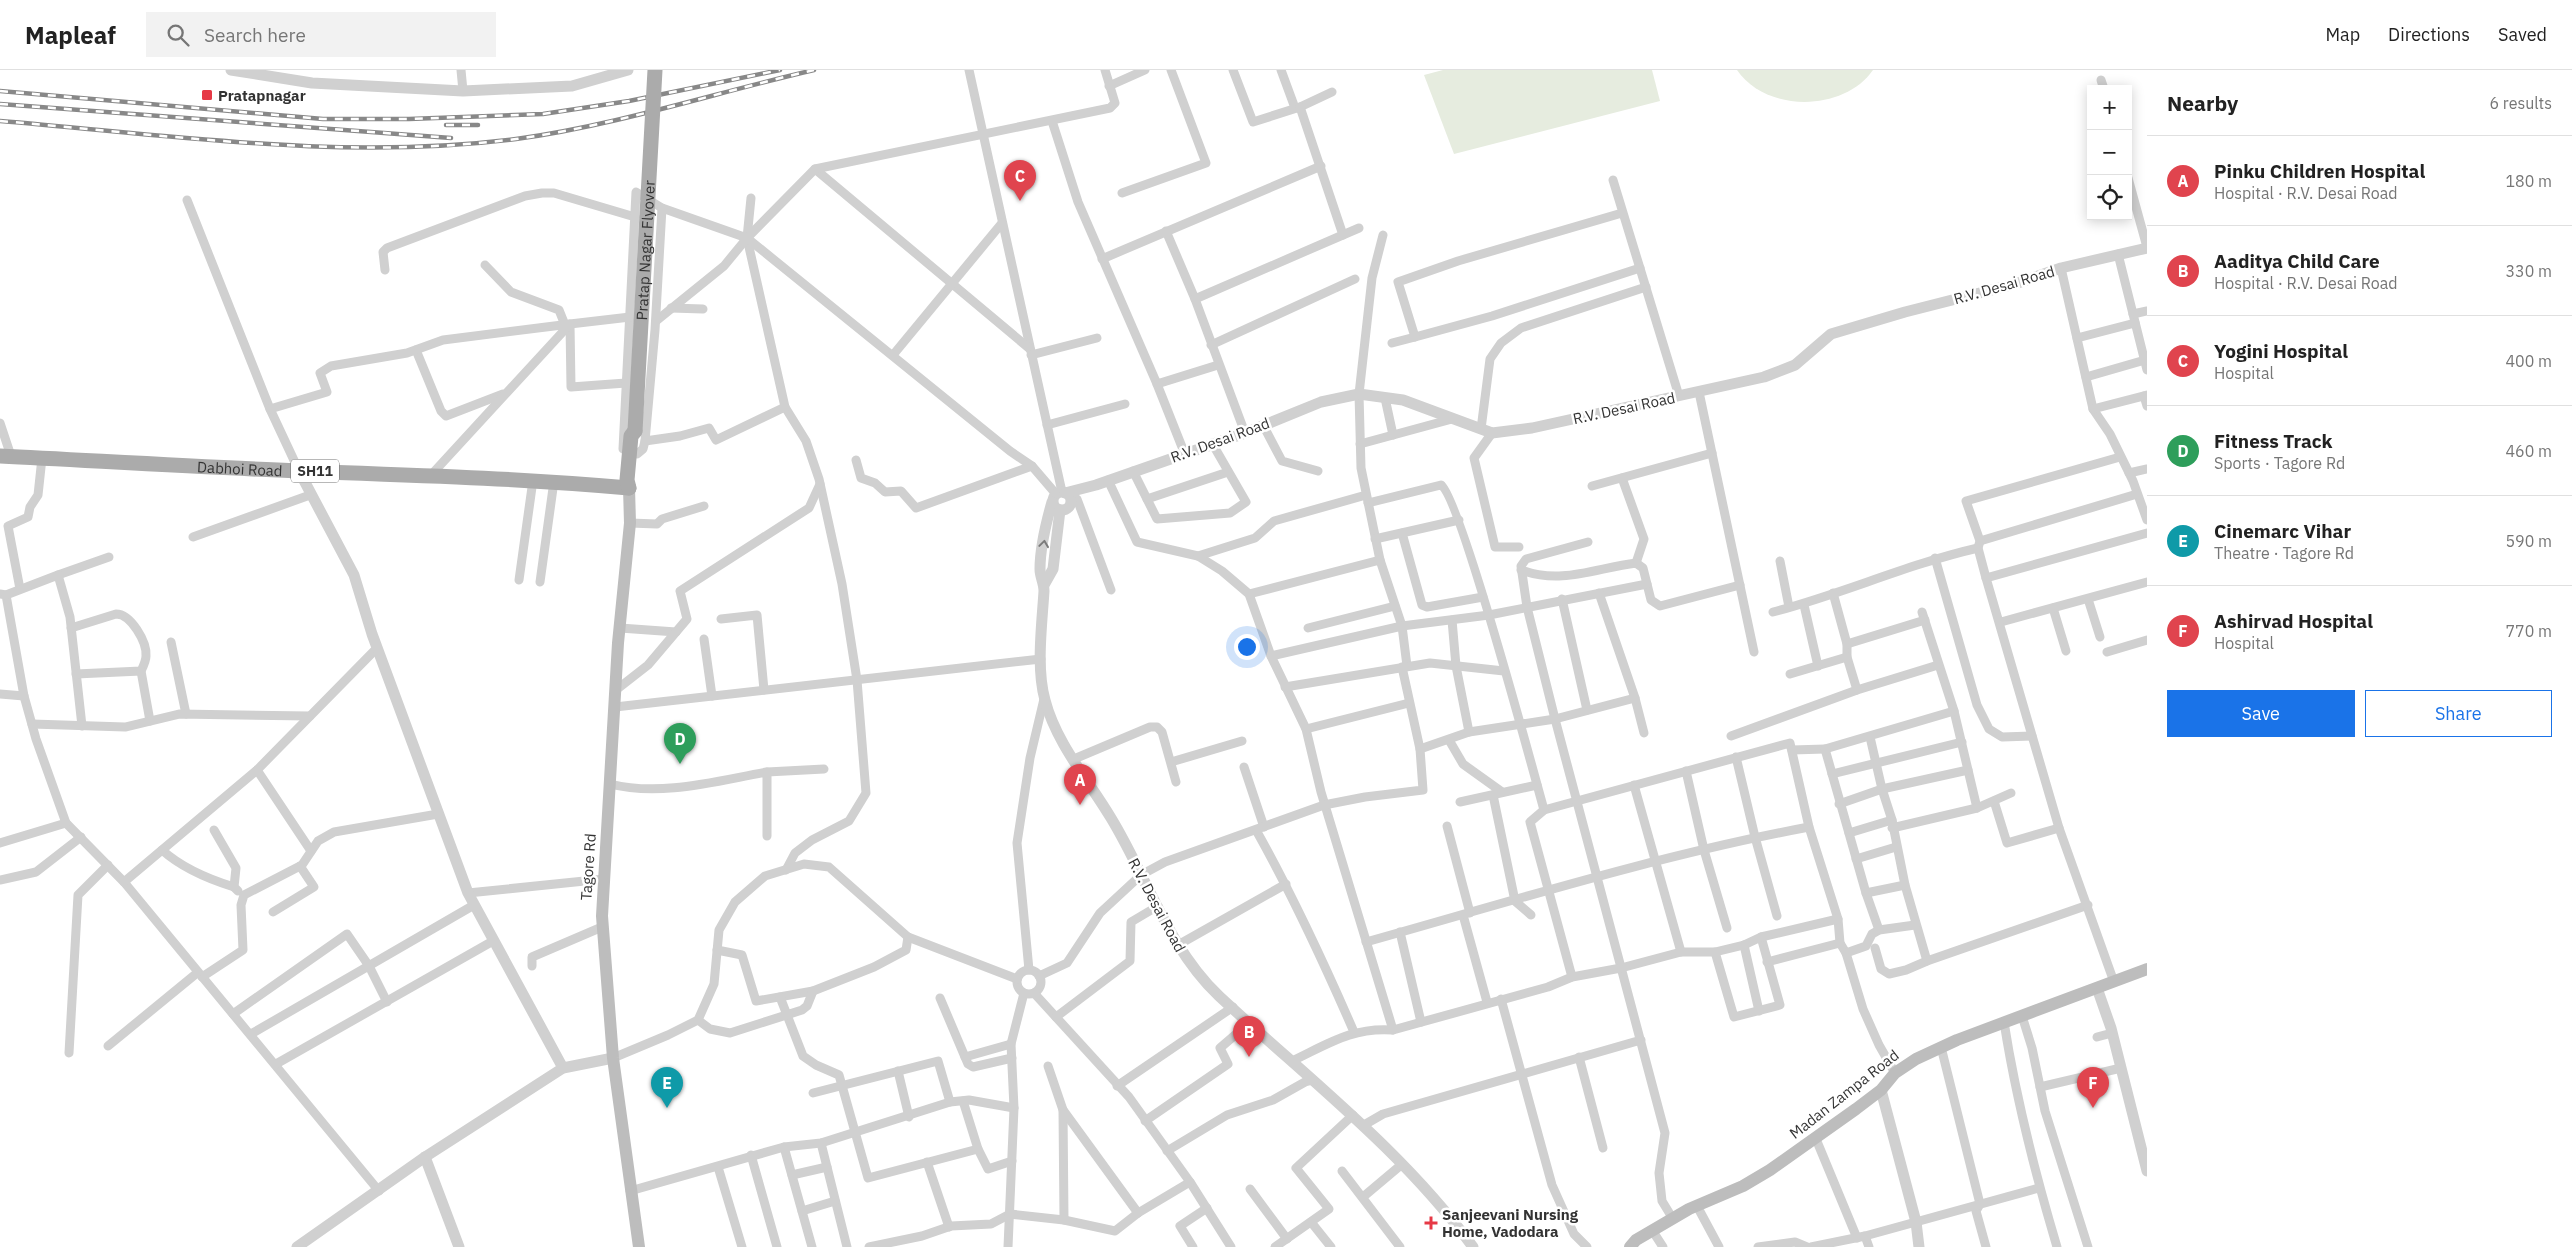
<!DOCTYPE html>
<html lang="en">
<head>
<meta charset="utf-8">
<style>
	body { margin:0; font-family:"IBM Plex Sans",sans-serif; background:#f2f2f2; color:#222 }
	.controls { position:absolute; right:15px; top:15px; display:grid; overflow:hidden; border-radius:0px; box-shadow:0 2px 12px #0003 }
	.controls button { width:45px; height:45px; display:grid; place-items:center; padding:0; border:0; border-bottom:1px solid #e0e0e0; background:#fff; color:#222; font:25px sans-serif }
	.you { position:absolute; left:1246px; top:576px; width:18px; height:18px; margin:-12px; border:4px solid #fff; border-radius:50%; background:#1a73e8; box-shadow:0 0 0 8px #1a73e833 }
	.badge { display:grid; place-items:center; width:32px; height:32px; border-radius:50%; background:#1a73e8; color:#fff; font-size:16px; font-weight:700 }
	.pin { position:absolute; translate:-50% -41px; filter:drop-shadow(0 1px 2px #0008) }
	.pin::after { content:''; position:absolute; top:26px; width:18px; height:15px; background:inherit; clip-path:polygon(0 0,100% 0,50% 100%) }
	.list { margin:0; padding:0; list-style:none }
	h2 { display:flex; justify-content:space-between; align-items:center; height:65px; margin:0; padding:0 20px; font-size:21px }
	h2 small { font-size:16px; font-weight:400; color:#767676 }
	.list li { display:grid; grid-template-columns:32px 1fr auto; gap:15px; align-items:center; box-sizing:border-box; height:90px; padding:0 20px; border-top:1px solid #e0e0e0 }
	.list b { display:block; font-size:19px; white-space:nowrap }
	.list p { margin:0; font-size:16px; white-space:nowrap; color:#767676 }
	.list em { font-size:16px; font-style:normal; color:#767676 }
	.actions { display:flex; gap:10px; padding:15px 20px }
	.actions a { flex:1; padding:11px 0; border:1px solid #1a73e8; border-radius:0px; text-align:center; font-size:18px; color:#1a73e8 }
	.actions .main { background:#1a73e8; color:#fff }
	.icon { flex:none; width:28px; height:28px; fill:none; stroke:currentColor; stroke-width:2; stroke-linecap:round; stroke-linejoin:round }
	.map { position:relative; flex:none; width:2147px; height:1177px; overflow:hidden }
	header { display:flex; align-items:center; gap:30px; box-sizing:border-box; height:70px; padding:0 25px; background:#fff; border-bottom:1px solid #e0e0e0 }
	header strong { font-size:24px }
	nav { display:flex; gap:28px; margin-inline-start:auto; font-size:18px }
	.search { width:350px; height:45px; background:#f2f2f2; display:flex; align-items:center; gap:12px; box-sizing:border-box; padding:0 18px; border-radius:0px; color:#767676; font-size:19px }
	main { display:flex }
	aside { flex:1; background:#fff }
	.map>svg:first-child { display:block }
	.grass { fill:#e6ecdf }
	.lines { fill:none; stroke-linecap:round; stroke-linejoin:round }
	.minor { stroke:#d0d0d0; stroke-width:9 }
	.tertiary { stroke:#d0d0d0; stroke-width:11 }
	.secondary { stroke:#bdbdbd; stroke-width:12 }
	.primary { stroke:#ababab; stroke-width:15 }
	.rail-casing { stroke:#888; stroke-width:4.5 }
	.rail { stroke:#fff; stroke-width:2.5; stroke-dasharray:8; stroke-linecap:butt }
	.primary-bridge { stroke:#ababab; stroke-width:15 }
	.oneway { stroke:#7a7a7a }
	.poi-dot { fill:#e63946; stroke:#fff; stroke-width:2 }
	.labels { text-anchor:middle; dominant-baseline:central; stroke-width:5; stroke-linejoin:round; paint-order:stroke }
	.shield { fill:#fff; stroke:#707070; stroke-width:1 }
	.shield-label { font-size:14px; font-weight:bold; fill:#333 }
	.poi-label { font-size:15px; font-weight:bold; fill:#333; stroke:#fff; text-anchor:start }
	.street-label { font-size:15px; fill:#333; stroke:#fff }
</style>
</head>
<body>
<header>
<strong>Mapleaf</strong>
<div class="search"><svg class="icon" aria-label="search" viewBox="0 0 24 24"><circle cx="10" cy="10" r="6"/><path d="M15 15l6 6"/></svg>Search here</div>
<nav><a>Map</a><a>Directions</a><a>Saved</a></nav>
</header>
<main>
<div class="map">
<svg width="2147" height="1177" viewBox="0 0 2147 1177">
	<rect width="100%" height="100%" fill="#fff"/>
	<g class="grass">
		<polygon points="1443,0 1652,0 1660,31 1454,84 1424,5"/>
		<path d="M1737 0H1873C1844 42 1766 43 1737 0Z"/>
	</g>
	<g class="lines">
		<g class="minor">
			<polyline points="461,0 463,21"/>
			<polyline points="969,0 1062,422"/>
			<polyline points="1233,0 1253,52 1300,37 1332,22"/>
			<polyline points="1281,0 1295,38"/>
			<polyline points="2101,10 2104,19"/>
			<polyline points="1109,16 1145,0"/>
			<polyline points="1300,37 1343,165"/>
			<polyline points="1052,51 1078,132 1157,314 1218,295"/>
			<polyline points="815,99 1030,279"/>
			<polyline points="2128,108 2147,177"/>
			<polyline points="1613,110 1679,326"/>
			<polyline points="1122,123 1206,93 1171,0"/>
			<polyline points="751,128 747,168 785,337 806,371 819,409 842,514 857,610 866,723 849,751 812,770 795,783 786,800"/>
			<polyline points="187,130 270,339 299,401"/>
			<polyline points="1166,161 1195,229 1245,363"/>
			<polyline points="1383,165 1372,208 1359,324 1361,398 1380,490 1402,556 1407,596"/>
			<polyline points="2118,184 2147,300"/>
			<polyline points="1102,189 1321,96"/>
			<polyline points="485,195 511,222 559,240 565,255"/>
			<polyline points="2061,198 2093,339 2110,364 2133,411 2147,450"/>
			<polyline points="385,200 383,182 387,178 525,126 542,123 554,123 635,147"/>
			<polyline points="1195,229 1359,158"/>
			<polyline points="671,238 703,239"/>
			<polyline points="2133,244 2147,241"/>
			<polyline points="656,251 724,196 747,168 815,99 1110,38 1115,33 1105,0"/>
			<polyline points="1415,267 1492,246 1640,198"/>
			<polyline points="2077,268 2135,253"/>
			<polyline points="1392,273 1415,267 1398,212 1458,191 1622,143"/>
			<polyline points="1211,275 1355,209"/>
			<polyline points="416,280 441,341 446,346 503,324"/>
			<polyline points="893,285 1002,153"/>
			<polyline points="1031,285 1097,268"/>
			<polyline points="2086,307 2145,290"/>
			<polyline points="1157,314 1184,382"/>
			<polyline points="1699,322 1754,582"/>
			<polyline points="2144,326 2147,336"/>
			<polyline points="1385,328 1393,365"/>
			<polyline points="270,339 327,322 320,303 331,296 407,283 443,270 570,254 571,317 626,313"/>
			<polyline points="2093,339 2147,325"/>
			<polyline points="0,353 11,386"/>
			<polyline points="1047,355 1125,334"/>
			<polyline points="1263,355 1282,391 1318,401"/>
			<polyline points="1481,359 1490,289 1501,273 1521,258 1646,217"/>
			<polyline points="1492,363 1474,388 1495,477 1519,477"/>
			<polyline points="645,371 680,366 709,358 716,370 785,337"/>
			<polyline points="1360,374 1452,349"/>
			<polyline points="623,379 636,122 662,138 747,168 1010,381 1032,396 1056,424"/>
			<polyline points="637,384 643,379 645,371 655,260 662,138"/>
			<polyline points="856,390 861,408 875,413 885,422 901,421 916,438 1032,396"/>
			<polyline points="1133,401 1157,449 1230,443 1246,432 1212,373"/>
			<polyline points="2129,403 2147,399"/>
			<polyline points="432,404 570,254 630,247"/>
			<polyline points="1622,408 1644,469 1636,493"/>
			<polyline points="1108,410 1137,472 1198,486 1222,501 1249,524 1271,586 1306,659 1321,722 1393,960"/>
			<polyline points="1592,416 1712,383"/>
			<polyline points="1077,429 1111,520"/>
			<polyline points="1147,429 1228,402"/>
			<path d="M1368 433 1441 415C1459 425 1533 700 1544 740L1790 673 1809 757 1838 849 1840 873 1846 883 1863 939 1879 975 1895 1003"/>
			<polyline points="630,453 657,454 662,449 704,436"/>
			<polyline points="1402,463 1422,535 1427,537 1483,527"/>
			<polyline points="193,467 310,425"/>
			<polyline points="1375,469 1459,450"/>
			<polyline points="1980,471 2137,424"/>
			<polyline points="1588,472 1526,489 1521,496 1527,537 1555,649 1665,1063 1659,1103 1662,1131 1673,1149"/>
			<polyline points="1198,486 1255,468 1274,451 1366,425"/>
			<polyline points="1935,488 1977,635 1989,659 2002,667 2032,666"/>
			<polyline points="1780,491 1789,537"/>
			<path d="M1521 500C1561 515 1596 498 1636 493L1643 498 1651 530 1660 536 1740 515"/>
			<polyline points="58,505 109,487"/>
			<polyline points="1986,508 2147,463"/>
			<polyline points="519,510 533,410"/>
			<polyline points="540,512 554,411"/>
			<polyline points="20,519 8,456 28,447 30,437 38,425 42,388"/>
			<polyline points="1833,523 1847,574 1847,587 1857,620"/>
			<polyline points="0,524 6,525 24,626 36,669 66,753 124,812 379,1121"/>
			<polyline points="1249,524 1380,490"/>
			<polyline points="6,525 58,505 70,547 82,656"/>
			<polyline points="1562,529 1587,640"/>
			<polyline points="2088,529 2100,567"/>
			<polyline points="1804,535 1818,596"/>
			<polyline points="2053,538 2066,581"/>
			<path d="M1773 542C1842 524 1908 494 1978 478"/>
			<polyline points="1922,542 1954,641 1977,738"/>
			<polyline points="721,549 757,545 764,620"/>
			<polyline points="1452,550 1456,596 1469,662"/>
			<polyline points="2001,552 2147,512"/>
			<path d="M71 558 116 544C131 544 147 572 146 586 146 591 143 597 141 601L76 604"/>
			<polyline points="620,558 676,562"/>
			<polyline points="1308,558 1395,536"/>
			<polyline points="704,569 712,626"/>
			<polyline points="171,572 186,644"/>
			<polyline points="1847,574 1925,550"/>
			<polyline points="2107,582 2147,570"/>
			<polyline points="1271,586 1402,556 1489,545 1647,514"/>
			<polyline points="141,601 150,651"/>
			<polyline points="1790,604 1847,587"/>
			<polyline points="1285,617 1430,593 1504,601"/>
			<polyline points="616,620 648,595 687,549 680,521 809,438 820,414"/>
			<polyline points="0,624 24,626"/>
			<polyline points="1635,628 1644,663"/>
			<polyline points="615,637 1041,589"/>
			<polyline points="32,654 125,657 179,644 310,646"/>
			<polyline points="1306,659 1409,633"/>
			<polyline points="1731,666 1857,620 1938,595"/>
			<polyline points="1870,667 1882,719 1892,750 1905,815 1927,891"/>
			<polyline points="1449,670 1463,694 1502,722"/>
			<polyline points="1420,679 1469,662 1555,649 1635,628 1599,523"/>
			<polyline points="1792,680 1825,679"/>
			<polyline points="1736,687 1755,767 1777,846"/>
			<polyline points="1074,689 1150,657 1157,657 1162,662 1176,712"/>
			<polyline points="1171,692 1242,671"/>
			<polyline points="1244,697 1264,757"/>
			<polyline points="257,700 311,781"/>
			<polyline points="1686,701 1704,780 1727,858"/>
			<polyline points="767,702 824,699"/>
			<polyline points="1832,704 1962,672"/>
			<path d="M610 714C661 727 716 711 767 702V766"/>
			<polyline points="1634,715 1681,882"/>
			<polyline points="1493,725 1515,831 1531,845"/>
			<polyline points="1994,731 2007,773 2059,758"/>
			<polyline points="1460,732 1537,715"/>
			<polyline points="1839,734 1882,719 1968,700"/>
			<polyline points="1544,740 1530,752 1572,907"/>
			<polyline points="1447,756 1470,843"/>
			<polyline points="1892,758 1977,738 2011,723"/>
			<polyline points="214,760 236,798 234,817 238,821"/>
			<path d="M1256 760C1293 826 1324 893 1354 962"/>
			<polyline points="1849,763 1892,750"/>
			<polyline points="0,773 66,753"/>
			<path d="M162 780C182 798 208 809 234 817"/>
			<polyline points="1856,789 1896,777"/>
			<polyline points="0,810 36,802 81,767"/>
			<polyline points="124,812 257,700 377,578"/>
			<polyline points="468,823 604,809"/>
			<polyline points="1866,823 1905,815"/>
			<polyline points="273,842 314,817 300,796"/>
			<polyline points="1463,845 1487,932"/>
			<polyline points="1879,860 1866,823 1825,679 1954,641"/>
			<polyline points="1400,862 1421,952"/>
			<path d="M1366 872C1512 831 1659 785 1809 757"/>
			<polyline points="1178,875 1286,814"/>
			<polyline points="1744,875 1759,941"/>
			<polyline points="1875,878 1881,899 1889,904 1906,900 1927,891 2088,835"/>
			<polyline points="717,880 742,885 756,931 813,921 874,897 906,880 908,867"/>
			<polyline points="1715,882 1734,947 1780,935 1761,867"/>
			<polyline points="1846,883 1866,876 1872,864 1879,860 1915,855"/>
			<polyline points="1767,892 1840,873"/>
			<polyline points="532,896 532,887 602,857"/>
			<polyline points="1029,900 1017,773 1030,688 1044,629"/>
			<circle cx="1029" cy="912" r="12"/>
			<polyline points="1039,906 1067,893 1100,843 1141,805 1165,792 1324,735 1365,727 1423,720 1420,679 1402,597"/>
			<polyline points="202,907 243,880 241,835 244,825 302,795 318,771 334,762 438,744"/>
			<polyline points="2114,912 2059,758 1986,508 1978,478 1980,471 1966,431 2120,387"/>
			<polyline points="1034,923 1129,1027 1190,1112 1231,1177"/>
			<polyline points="780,927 803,986 816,995 839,1005 868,1108 978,1079 988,1099 1012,1091"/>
			<polyline points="940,928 965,987 1011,974"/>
			<polyline points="1501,929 1552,1115 1574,1164 1587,1177"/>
			<polyline points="233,944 347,864 369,896 387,932"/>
			<polyline points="2022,946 2032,978 2045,1041 2088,1177"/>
			<polyline points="1056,947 1130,891 1131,852 1158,836"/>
			<polyline points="698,950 710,959 730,963 802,940 807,936 813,921"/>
			<path d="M2004 952C2016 1029 2035 1103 2057 1177"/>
			<polyline points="251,964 474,835"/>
			<polyline points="2097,967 2112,963"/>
			<polyline points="108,976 197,903"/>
			<polyline points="1941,977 1980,1134 1976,1141 1986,1177"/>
			<polyline points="69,983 78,825 108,795"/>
			<polyline points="965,987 968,994 973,997 1012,988"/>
			<polyline points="1579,987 1603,1078"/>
			<polyline points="613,988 668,965 698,950 714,914 719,860 735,832 765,806 804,794 829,797 908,867 1017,909"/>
			<path d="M1292 991C1328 974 1352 957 1393 960L1548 917 1572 907 1621 898 1681 882H1715L1744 875 1761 867 1838 849"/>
			<polyline points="276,994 493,871"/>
			<polyline points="1048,996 1063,1040 1064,1150"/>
			<polyline points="898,1001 909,1047"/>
			<polyline points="1117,1016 1233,937"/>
			<polyline points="2040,1017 2121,998"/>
			<polyline points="813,1023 938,991 950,1032"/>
			<polyline points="963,1031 978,1079"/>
			<polyline points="1063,1040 1138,1143"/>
			<polyline points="1145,1051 1228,994 1220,978 1249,953"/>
			<polyline points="1364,1055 1383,1044 1641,970"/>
			<polyline points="1816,1069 1857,1168"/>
			<polyline points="821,1073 847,1177"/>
			<polyline points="784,1077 812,1177"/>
			<polyline points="1167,1081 1227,1045 1273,1030 1305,1012 1313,1010"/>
			<polyline points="751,1085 777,1177"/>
			<polyline points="927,1092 949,1157"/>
			<polyline points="718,1097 742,1177"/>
			<polyline points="1342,1101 1400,1177"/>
			<polyline points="792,1105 827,1097"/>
			<polyline points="1250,1119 1287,1169"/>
			<polyline points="630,1121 784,1077 821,1073 950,1032 969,1030 1014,1038"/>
			<polyline points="1363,1127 1401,1095"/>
			<polyline points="1697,1136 1719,1177"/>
			<polyline points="802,1141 835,1131"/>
			<polyline points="1311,1152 1331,1177"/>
			<polyline points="1652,1160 1663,1177"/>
			<polyline points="1865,1166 1869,1177"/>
			<polyline points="869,1177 922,1166 951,1156 991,1154 1010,1144 1064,1150 1115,1161 1138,1143 1190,1112"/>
			<polyline points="1008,1177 1014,1038 1011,974 1024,923"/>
			<polyline points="1193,1177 1180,1156 1207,1138"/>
			<polyline points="1275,1177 1329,1139 1296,1098 1353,1045"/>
			<polyline points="1758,1177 1795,1172 1807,1177"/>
			<polyline points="1811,1177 1865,1166 2039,1118"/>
		</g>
		<g class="tertiary">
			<polyline points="231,0 312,13 463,21 572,16 628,0"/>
			<polyline points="299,401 354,505 372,564 468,823 563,998"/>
			<circle cx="1062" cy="431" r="9"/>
			<polyline points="1065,423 1096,415 1245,363 1321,332 1359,324 1403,330 1492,363 1532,358 1764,307 1795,295 1831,264 1905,242 2015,214 2061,198 2147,178"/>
			<path d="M1052 432C1046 453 1040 478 1040 499 1040 507 1044 513 1044 521 1042 554 1036 598 1045 630 1056 673 1089 711 1111 748 1147 807 1168 878 1219 926 1306 1007 1402 1080 1473 1177"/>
			<polyline points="1044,515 1053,499 1060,440"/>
			<polyline points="2097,918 2111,958 2147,1101"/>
			<polyline points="1881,1020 1916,1152 1919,1177"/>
			<polyline points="425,1087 459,1177"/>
			<polyline points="297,1177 425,1087 563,998 613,988"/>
		</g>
		<g class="secondary">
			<polyline points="629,418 630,453 618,573 602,846 613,988 639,1177"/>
			<polyline points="1630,1177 1636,1170 1689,1139 1743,1116 1770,1100 1856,1039 1881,1020 1895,1003 1916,989 1957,970 2147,899"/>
		</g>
		<g class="primary">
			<path id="s1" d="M0 386C100 391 200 397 299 401 410 405 519 408 629 418"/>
			<polyline points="629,418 627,410 631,366 635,361"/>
		</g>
		<g class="rail-casing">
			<g id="rail">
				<polyline points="0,21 323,49 409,49 543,44 629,31 780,0"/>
				<polyline points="0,34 451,68"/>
				<path d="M0 51C171 65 344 91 516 69 618 55 714 23 814 0"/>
				<polyline points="446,55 478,55"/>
			</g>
		</g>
		<use href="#rail" class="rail"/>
		<path class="primary-bridge" id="s2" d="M635 361 655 0"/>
	</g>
	<defs><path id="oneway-chevron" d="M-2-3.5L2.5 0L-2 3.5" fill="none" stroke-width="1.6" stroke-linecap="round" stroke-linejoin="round" transform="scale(1.25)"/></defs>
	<use class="oneway" href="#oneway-chevron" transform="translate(1044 474) rotate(-82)"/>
	<g class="poi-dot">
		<rect x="201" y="19" width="12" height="12" rx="2.5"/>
		<path d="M1428.5 1145.5h5v5h5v5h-5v5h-5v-5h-5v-5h5z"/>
	</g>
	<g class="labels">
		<rect class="shield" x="291" y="389.5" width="48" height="23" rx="4"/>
		<g class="shield-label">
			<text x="315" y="401">SH11</text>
		</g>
		<g class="poi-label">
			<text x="218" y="25">Pratapnagar</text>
			<text x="1442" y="1144">Sanjeevani Nursing<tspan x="1442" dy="17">Home, Vadodara</tspan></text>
		</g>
		<g class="street-label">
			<text stroke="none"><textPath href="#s2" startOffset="181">Pratap Nagar Flyover</textPath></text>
			<text transform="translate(2004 215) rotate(-16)">R.V. Desai Road</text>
			<text transform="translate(1624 338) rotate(-12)">R.V. Desai Road</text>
			<text transform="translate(1220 370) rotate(-20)">R.V. Desai Road</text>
			<text stroke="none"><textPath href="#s1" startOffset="240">Dabhoi Road</textPath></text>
			<text transform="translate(588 797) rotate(-86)">Tagore Rd</text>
			<text transform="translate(1157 835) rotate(62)">R.V. Desai Road</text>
			<text transform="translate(1844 1024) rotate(-38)">Madan Zampa Road</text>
		</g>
	</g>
</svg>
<div class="controls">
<button>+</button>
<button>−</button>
<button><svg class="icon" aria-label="locate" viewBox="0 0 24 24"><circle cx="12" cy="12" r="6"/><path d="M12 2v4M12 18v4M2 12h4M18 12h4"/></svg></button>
</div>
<div class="you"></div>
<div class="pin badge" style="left:1080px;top:735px;background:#e0444e">A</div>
<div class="pin badge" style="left:1249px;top:987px;background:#e0444e">B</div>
<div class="pin badge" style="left:1020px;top:131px;background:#e0444e">C</div>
<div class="pin badge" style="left:680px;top:694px;background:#2e9e5b">D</div>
<div class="pin badge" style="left:667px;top:1038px;background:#0f9aa8">E</div>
<div class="pin badge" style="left:2093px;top:1038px;background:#e0444e">F</div>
</div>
<aside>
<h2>Nearby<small>6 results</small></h2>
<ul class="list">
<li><span class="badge" style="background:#e0444e">A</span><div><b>Pinku Children Hospital</b><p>Hospital · R.V. Desai Road</p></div><em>180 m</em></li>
<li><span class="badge" style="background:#e0444e">B</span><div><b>Aaditya Child Care</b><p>Hospital · R.V. Desai Road</p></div><em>330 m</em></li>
<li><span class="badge" style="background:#e0444e">C</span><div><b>Yogini Hospital</b><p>Hospital</p></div><em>400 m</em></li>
<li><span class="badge" style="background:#2e9e5b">D</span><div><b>Fitness Track</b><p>Sports · Tagore Rd</p></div><em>460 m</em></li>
<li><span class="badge" style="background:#0f9aa8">E</span><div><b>Cinemarc Vihar</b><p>Theatre · Tagore Rd</p></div><em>590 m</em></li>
<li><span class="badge" style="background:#e0444e">F</span><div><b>Ashirvad Hospital</b><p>Hospital</p></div><em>770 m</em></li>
</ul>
<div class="actions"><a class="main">Save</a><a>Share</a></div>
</aside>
</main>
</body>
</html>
